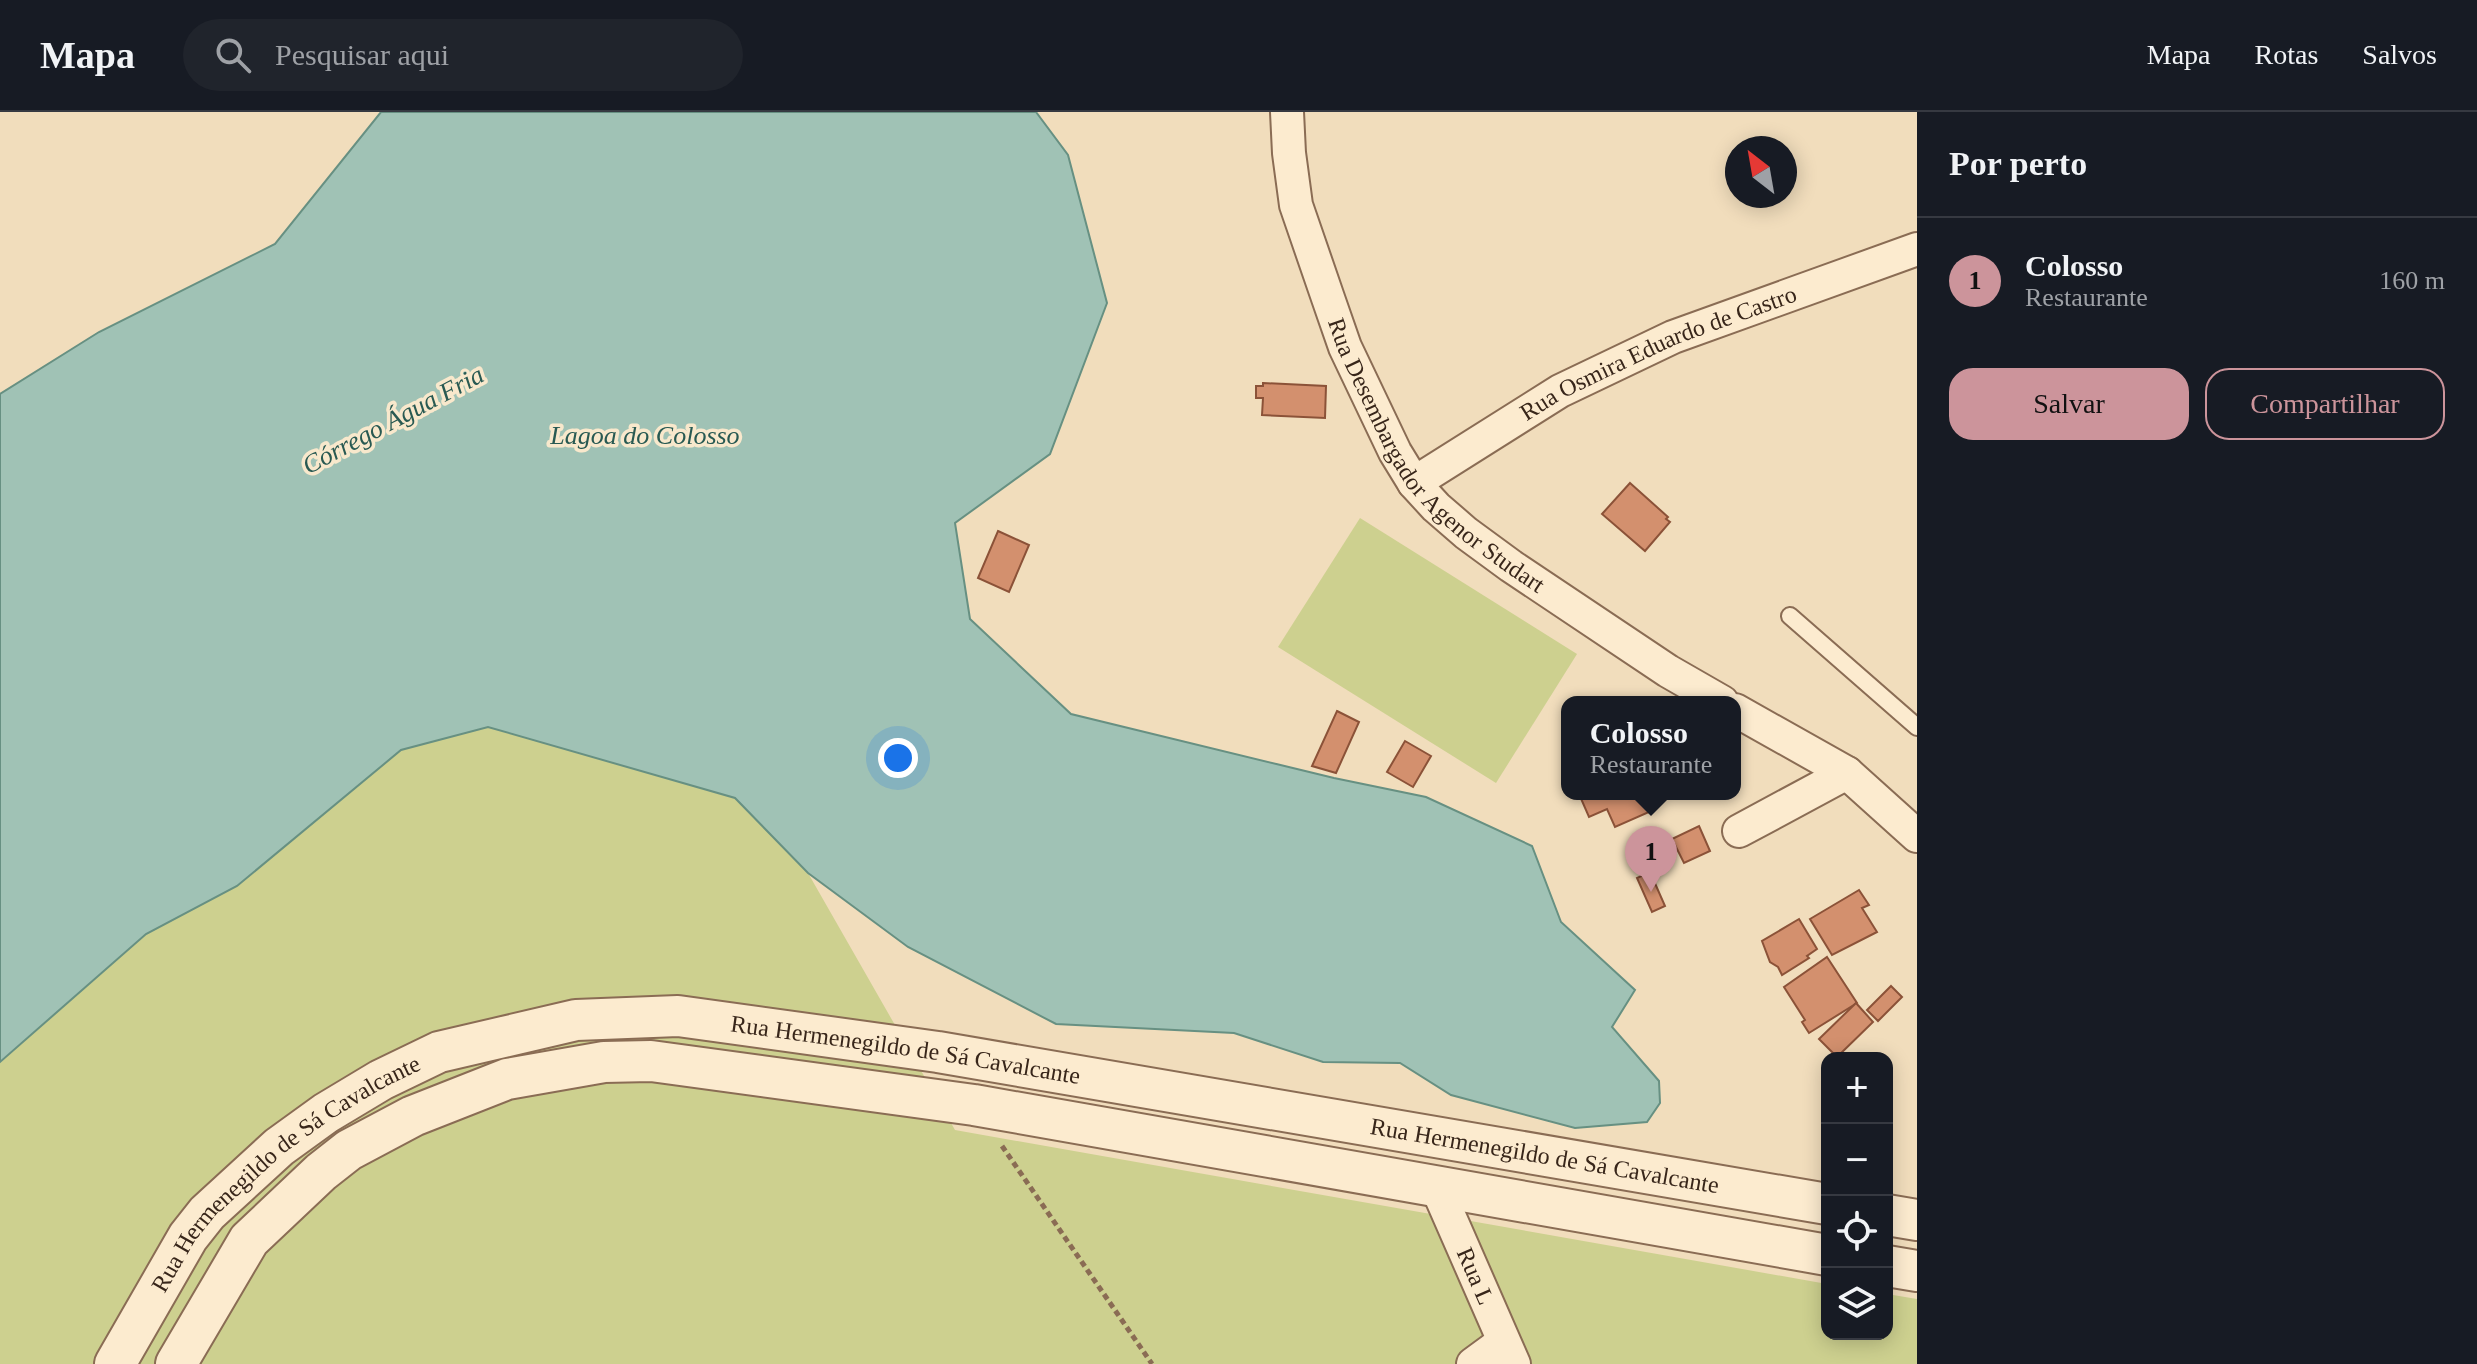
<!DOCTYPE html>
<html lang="pt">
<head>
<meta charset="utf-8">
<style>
	body { margin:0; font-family:"Times New Roman",serif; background:#20242c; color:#f1f3f6 }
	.controls { position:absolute; right:24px; bottom:24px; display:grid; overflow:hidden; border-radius:16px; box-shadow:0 4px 20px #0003 }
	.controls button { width:72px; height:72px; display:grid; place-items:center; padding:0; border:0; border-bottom:2px solid #363941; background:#171b24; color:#f1f3f6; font:40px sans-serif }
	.compass { position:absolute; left:1725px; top:24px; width:72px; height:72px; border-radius:50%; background:#171b24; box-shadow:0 4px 20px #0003; rotate:329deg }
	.you { position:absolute; left:898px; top:646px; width:28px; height:28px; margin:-20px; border:6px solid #fff; border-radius:50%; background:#1a73e8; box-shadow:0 0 0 12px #1a73e833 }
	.badge { display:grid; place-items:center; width:52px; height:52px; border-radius:50%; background:#cc949b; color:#111; font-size:26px; font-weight:700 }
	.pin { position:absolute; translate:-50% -66px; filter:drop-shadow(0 2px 4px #0008) }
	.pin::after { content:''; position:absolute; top:42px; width:28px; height:24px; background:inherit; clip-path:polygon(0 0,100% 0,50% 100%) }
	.popup { position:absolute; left:1561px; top:584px; width:180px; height:104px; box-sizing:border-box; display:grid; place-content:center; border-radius:16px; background:#171b24; filter:drop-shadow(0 2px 6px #0005); font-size:26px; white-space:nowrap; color:#9ea1a6 }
	.popup b { font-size:30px; color:#f1f3f6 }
	.popup::after { content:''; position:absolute; left:50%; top:100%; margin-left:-16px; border:16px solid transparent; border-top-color:#171b24 }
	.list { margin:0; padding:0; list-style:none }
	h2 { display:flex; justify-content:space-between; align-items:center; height:104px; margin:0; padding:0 32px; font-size:34px }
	h2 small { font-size:26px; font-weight:400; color:#9ea1a6 }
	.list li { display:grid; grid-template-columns:52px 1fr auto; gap:24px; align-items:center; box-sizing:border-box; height:128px; padding:0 32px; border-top:2px solid #363941 }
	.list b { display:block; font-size:30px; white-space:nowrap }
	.list p { margin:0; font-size:26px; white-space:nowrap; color:#9ea1a6 }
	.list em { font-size:26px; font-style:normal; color:#9ea1a6 }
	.actions { display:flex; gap:16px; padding:24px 32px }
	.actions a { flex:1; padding:18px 0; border:2px solid #cc949b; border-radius:24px; text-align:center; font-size:28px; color:#cc949b }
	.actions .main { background:#cc949b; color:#111 }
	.icon { flex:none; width:44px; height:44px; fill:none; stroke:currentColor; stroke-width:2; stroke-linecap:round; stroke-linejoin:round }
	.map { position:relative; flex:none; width:1917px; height:1252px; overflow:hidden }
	header { display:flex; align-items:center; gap:48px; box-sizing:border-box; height:112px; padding:0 40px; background:#171b24; border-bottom:2px solid #363941 }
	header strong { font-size:38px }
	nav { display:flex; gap:44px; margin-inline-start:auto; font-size:28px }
	.search { width:560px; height:72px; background:#20242c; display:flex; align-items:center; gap:20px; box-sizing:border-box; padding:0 28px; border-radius:44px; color:#9ea1a6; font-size:30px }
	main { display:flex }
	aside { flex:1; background:#171b24 }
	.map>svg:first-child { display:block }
	.green { fill:#cdd08f }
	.water { fill:#a0c2b5; stroke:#679082; stroke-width:2 }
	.building { fill:#d3906e; stroke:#8b5238; stroke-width:2 }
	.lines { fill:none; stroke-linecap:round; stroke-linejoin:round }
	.service-casing { stroke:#8a6c54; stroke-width:20 }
	.minor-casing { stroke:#8a6c54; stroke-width:36 }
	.tertiary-casing { stroke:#8a6c54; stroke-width:44 }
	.path { stroke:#8a6c54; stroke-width:5; stroke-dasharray:6 4; stroke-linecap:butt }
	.service { stroke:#fcebcf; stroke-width:16 }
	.minor { stroke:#fcebcf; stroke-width:32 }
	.tertiary { stroke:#fcebcf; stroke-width:40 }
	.labels { text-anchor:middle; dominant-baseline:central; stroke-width:7; stroke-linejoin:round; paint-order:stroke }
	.street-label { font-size:24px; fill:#38261a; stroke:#f8e8cc }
	.water-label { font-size:26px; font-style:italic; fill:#285952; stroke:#f8e8cc }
</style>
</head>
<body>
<header>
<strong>Mapa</strong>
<div class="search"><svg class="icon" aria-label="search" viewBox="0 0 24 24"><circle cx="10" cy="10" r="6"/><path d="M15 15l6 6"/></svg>Pesquisar aqui</div>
<nav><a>Mapa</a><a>Rotas</a><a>Salvos</a></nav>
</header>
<main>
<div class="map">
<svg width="1917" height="1252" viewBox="0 0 1917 1252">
	<rect width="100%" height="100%" fill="#f1ddbc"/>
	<g class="green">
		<polygon points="1360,406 1577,542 1496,671 1278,535"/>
		<polygon points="488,615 735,686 808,761 955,1018 1827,1172 1827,1222 1887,1222 1887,1182 1917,1187 1917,1252 0,1252 0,950 146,822 237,774 401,638"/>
	</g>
	<polygon class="water" points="381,0 1036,0 1068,43 1107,191 1050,342 955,411 970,507 1071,602 1334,666 1426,685 1532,734 1561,810 1635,878 1612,915 1659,969 1660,991 1647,1010 1575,1016 1451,983 1400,951 1323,950 1234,921 1056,912 908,835 808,761 735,686 488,615 401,638 237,774 146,822 0,950 0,282 99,220 275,132"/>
	<g class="building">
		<polygon points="1263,271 1326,274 1325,306 1262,303 1263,286 1256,286 1256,274 1263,274"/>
		<polygon points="1630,371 1668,405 1666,407 1670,410 1645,439 1602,402"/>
		<polygon points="998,419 1029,433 1009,480 978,466"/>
		<polygon points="1337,599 1359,610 1336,661 1312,654"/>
		<polygon points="1405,629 1431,644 1413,675 1387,660"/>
		<polygon points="1579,682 1642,682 1649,700 1615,715 1607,697 1589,705"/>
		<polygon points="1699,714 1710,739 1684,751 1672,727"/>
		<polygon points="1650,760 1665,794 1652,800 1637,766"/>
		<polygon points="1859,778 1869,793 1862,796 1877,820 1832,843 1810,807"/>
		<polygon points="1799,807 1817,837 1807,844 1809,846 1782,863 1778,855 1770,850 1762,829"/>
		<polygon points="1827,845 1857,891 1809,921 1802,910 1805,908 1784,875"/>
		<polygon points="1891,874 1902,885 1878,909 1867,898"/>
		<polygon points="1856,891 1873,910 1837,945 1819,927"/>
	</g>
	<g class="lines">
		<g class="service-casing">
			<polyline id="service" points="1790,504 1917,615"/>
		</g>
		<g class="minor-casing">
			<g id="minor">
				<path id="s1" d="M1287 0 1289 41 1296 93 1328 186 1345 235 1395 340 1414 371 1436 395 1466 421 1511 454 1668 559 1722 590"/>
				<path id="s2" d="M1414 371 1560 279 1673 225 1917 137"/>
				<polyline points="1735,598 1847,661 1917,724"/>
				<polyline points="1739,719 1847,661"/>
				<path id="s3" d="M1437 1076 1514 1252"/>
				<polyline points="1473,1252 1503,1230"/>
			</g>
		</g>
		<g class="tertiary-casing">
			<g id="tertiary">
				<polyline points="1887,1103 1917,1108"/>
				<polyline points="1887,1154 1917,1159"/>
				<path id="s4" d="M115 1252 188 1125 207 1101 279 1035 326 1001 381 968 439 940 576 908 678 904 938 940 1827 1092"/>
				<polyline points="176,1252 249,1128 321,1060 349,1038 413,1004 507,967 604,950 651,949 974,993 1827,1143"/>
			</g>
		</g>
		<polyline class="path" points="1002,1034 1152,1252"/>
		<use href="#service" class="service"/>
		<use href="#minor" class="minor"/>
		<use href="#tertiary" class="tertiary"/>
	</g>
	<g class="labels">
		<g class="street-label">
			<text stroke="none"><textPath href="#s2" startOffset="278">Rua Osmira Eduardo de Castro</textPath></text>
			<text stroke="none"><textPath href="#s1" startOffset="388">Rua Desembargador Agenor Studart</textPath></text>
			<text stroke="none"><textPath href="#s4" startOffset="934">Rua Hermenegildo de Sá Cavalcante</textPath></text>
			<text stroke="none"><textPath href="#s4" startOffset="1582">Rua Hermenegildo de Sá Cavalcante</textPath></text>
			<text stroke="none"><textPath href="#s4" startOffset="262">Rua Hermenegildo de Sá Cavalcante</textPath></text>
			<text stroke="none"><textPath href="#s3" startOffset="96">Rua L</textPath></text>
		</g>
		<g class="water-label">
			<text transform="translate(393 308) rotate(-28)">Córrego Água Fria</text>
			<text x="645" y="323">Lagoa do Colosso</text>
		</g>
	</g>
</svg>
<div class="controls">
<button>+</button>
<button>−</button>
<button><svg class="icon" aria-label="locate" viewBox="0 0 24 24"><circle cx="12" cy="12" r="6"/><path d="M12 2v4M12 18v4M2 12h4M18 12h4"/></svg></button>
<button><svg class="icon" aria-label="layers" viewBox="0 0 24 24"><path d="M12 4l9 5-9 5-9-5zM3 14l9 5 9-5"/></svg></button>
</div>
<svg class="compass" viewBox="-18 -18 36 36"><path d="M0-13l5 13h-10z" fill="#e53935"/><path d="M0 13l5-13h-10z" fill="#9ea1a6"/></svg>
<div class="you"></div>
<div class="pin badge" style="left:1651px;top:780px">1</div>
<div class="popup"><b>Colosso</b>Restaurante</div>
</div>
<aside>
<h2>Por perto<small></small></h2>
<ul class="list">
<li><span class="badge">1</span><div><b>Colosso</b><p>Restaurante</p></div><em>160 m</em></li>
</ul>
<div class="actions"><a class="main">Salvar</a><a>Compartilhar</a></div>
</aside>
</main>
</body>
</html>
